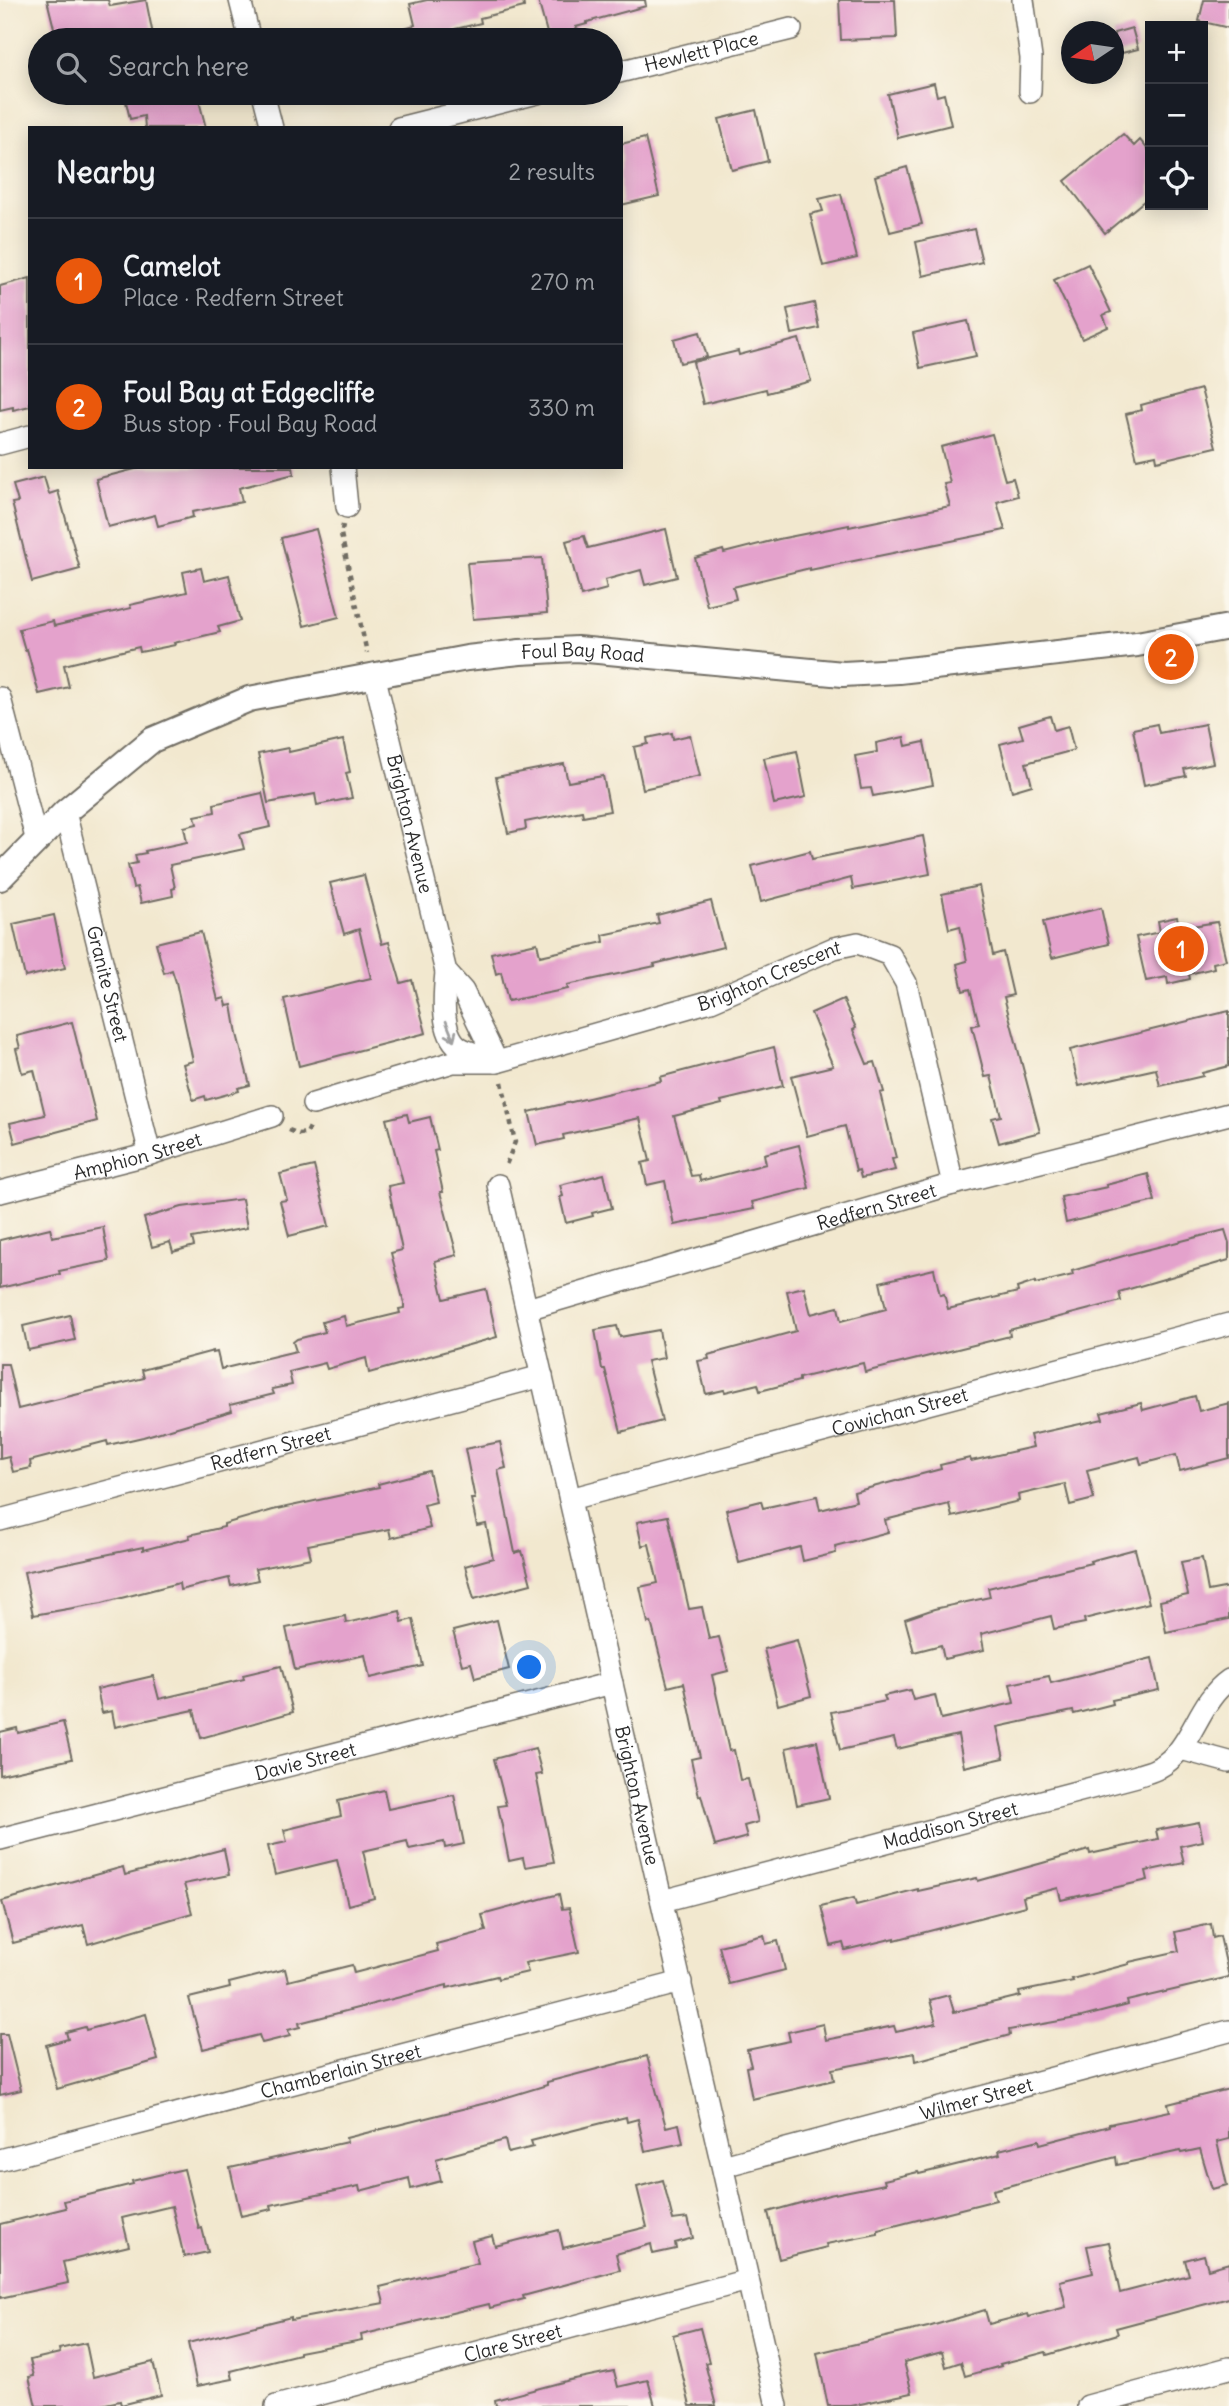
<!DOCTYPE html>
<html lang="en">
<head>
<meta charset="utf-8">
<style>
	body { margin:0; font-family:Delius,sans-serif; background:#20242c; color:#f1f3f6 }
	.controls { position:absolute; right:21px; top:21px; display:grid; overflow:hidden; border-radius:0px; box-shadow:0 4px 18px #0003 }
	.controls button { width:63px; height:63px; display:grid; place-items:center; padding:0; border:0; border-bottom:2px solid #363941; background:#171b24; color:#f1f3f6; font:35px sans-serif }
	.compass { position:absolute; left:1061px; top:21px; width:63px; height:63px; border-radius:50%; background:#171b24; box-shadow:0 4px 18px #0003; rotate:257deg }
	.you { position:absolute; left:530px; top:1668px; width:24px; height:24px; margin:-18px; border:5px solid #fff; border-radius:50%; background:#1a73e8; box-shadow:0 0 0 10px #1a73e833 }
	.badge { display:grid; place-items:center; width:46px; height:46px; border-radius:50%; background:#ea580c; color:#fff; font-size:23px; font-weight:700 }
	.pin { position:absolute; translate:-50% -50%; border:4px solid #fff; box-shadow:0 2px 7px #0006 }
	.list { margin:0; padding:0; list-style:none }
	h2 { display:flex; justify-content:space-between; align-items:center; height:91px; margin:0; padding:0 28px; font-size:30px }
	h2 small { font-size:23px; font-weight:400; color:#9ea1a6 }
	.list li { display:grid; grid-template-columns:46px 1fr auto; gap:21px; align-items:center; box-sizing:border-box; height:126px; padding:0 28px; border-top:2px solid #363941 }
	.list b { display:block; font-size:26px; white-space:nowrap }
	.list p { margin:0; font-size:23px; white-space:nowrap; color:#9ea1a6 }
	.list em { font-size:23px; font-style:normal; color:#9ea1a6 }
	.icon { flex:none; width:38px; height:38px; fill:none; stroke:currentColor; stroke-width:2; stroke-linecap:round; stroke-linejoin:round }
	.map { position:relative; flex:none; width:1229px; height:2406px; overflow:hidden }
	.search { position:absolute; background:#171b24; box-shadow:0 4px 18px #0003; left:28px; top:28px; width:595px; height:77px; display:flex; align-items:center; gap:18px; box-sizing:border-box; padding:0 24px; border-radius:38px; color:#9ea1a6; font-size:26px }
	.panel { position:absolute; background:#171b24; box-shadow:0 4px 18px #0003; left:28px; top:126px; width:595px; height:343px; border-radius:0px }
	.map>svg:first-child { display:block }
	.building { fill:#e4a2cc }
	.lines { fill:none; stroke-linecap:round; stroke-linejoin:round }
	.minor-casing { stroke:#716d64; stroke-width:24 }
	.tertiary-casing { stroke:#716d64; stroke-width:28 }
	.path { stroke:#716d64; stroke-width:4.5; stroke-dasharray:5 5; stroke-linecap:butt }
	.minor { stroke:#fff; stroke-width:21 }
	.tertiary { stroke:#fff; stroke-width:24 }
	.oneway { stroke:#a0a0a0 }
	.labels { text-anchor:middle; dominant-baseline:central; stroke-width:7; stroke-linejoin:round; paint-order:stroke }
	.street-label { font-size:19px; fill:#2b2b2b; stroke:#fbf7ec }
</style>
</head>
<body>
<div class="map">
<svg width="1229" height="2406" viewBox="0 0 1229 2406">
	<rect width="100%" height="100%" fill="#fbf7ec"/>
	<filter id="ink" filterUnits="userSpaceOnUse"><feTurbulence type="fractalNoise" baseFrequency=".0143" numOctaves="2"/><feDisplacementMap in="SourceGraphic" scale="14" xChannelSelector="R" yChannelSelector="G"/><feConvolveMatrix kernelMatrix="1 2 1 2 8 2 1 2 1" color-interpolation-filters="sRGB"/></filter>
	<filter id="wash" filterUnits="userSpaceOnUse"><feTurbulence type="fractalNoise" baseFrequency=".00686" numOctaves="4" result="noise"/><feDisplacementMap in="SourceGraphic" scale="28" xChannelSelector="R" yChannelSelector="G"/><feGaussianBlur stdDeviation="1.57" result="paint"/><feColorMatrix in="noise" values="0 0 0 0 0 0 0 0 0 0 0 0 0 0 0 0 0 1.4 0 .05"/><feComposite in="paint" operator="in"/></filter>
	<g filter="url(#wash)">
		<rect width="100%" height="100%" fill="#f2e8cf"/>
		<g id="blocks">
			<g class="building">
				<polygon points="47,0 108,0 110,6 146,0 154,40 80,40 79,35 57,40"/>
				<polygon points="427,0 523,0 524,7 480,18 481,23 455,29 458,40 382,40 381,34 415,25 410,4"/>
				<polygon points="538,0 645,0 646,6 587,22 587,24 576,27 578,34 549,40"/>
				<polygon points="839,0 895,0 897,38 841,40"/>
				<polygon points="1204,0 1229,0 1229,28 1199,21"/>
				<polygon points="1132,28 1138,49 1114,55 1114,33"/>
				<polygon points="934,83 937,96 944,94 951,125 898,138 888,94"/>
				<polygon points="124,93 197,93 206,128 145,128 144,116 130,119"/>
				<polygon points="756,110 768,161 732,170 719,119"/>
				<polygon points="1123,134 1134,146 1140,140 1150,152 1150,196 1105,233 1065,181"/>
				<polygon points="645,138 659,196 621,205 621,144"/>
				<polygon points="907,167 922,224 890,232 875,176"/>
				<polygon points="841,194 857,258 823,266 810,214 823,211 819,199"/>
				<polygon points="974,229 982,262 923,276 916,242"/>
				<polygon points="1088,264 1111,312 1103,315 1108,327 1082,339 1054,280"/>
				<polygon points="30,278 30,406 13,410 13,407 0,410 0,286"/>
				<polygon points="814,303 819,328 792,334 787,309"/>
				<polygon points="968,321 976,356 920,368 913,333"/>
				<polygon points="700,332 707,357 680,363 674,339"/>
				<polygon points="799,339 811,381 767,393 766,389 703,404 693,362 738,351 739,355"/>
				<polygon points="1201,389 1216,447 1157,461 1156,455 1137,459 1126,414 1142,410 1141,405"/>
				<polygon points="992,434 1005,480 1013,478 1018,496 997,502 1005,530 810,570 810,568 733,587 736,599 707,606 695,558 723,550 724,553 779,539 849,525 849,527 950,506 944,484 950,483 941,447"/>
				<polygon points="143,467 293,467 294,474 239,488 242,502 192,512 193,517 158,526 155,515 108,527 96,479"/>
				<polygon points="44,477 49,494 58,491 80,569 32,582 12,503 18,502 13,485"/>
				<polygon points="316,529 339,617 304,626 281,538"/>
				<polygon points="666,529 677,577 645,585 641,570 605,580 607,589 581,596 566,541 584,536 588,548"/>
				<polygon points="542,558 547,613 473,619 467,563"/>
				<polygon points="201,568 204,581 229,575 240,621 218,627 220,632 174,643 175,645 140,652 139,647 64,665 69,687 39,694 27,649 25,650 19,629 53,621 54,626 131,608 130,605 187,592 183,572"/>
				<polygon points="1050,716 1054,730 1068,726 1074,750 1026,763 1032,785 1012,791 1000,744 1023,738 1019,725"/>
				<polygon points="1157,724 1159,733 1205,724 1213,763 1184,769 1186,776 1144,785 1133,729"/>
				<polygon points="672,733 673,739 690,735 700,776 643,789 634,747 648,744 647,738"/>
				<polygon points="904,737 906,746 924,742 933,785 873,796 871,788 861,789 855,756 877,752 876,743"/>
				<polygon points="343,740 350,772 346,773 352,798 317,805 315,794 268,803 258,754 288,748 289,752"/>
				<polygon points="797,751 806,797 774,804 764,758"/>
				<polygon points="564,764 568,782 603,776 610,811 583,816 582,811 525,822 526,829 508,833 496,777"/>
				<polygon points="262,793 270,827 240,834 244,849 170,865 175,888 172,889 173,896 141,903 137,887 133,888 128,865 137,863 135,855 146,853 145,851 187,842 184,827 197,824 195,816 215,812 214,804"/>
				<polygon points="923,836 930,874 853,889 851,878 761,902 752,866 810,851 812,859"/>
				<polygon points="364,875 382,944 389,942 401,983 412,980 426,1033 299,1066 284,999 371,978 359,929 344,934 330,883"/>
				<polygon points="979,886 993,955 1003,952 1013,995 1004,997 1040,1132 999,1143 992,1118 1001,1116 991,1076 985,1077 972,1026 979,1024 970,989 963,991 957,964 967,961 960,926 949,929 942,894"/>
				<polygon points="711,901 723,947 654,964 655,966 567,985 568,989 508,1001 501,972 496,974 491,953 537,943 540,956 604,942 603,935 659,923 657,915"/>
				<polygon points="1101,908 1109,944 1052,958 1043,922"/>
				<polygon points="54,915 65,968 25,977 13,924"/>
				<polygon points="1177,917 1180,928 1217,922 1226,960 1213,963 1214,968 1189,974 1190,979 1168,984 1167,977 1146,981 1136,937 1160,932 1158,921"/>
				<polygon points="201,932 218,1000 225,998 227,1006 232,1005 237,1034 250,1085 238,1088 239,1091 206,1100 205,1096 193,1100 183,1064 193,1061 176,982 172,970 164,973 156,943"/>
				<polygon points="843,999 856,1028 853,1030 867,1064 875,1062 884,1092 880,1093 896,1158 892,1159 895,1170 861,1178 859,1170 856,1171 845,1126 807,1136 791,1076 833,1066 811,1013"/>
				<polygon points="1229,1011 1229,1066 1202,1073 1203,1076 1160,1086 1156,1069 1079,1086 1070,1050"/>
				<polygon points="72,1022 97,1121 15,1143 10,1123 45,1115 34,1070 22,1073 16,1049 20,1048 17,1036"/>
				<polygon points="774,1047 783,1086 721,1101 722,1104 674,1116 691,1176 699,1175 700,1181 766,1164 764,1154 799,1145 809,1188 752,1202 754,1209 674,1225 665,1181 647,1185 642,1163 650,1161 640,1118 563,1135 564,1139 537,1145 529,1112 661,1081 660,1077"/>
				<polygon points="407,1114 409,1122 430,1117 438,1150 434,1151 443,1192 440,1192 457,1255 435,1261 444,1299 486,1289 497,1337 369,1373 366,1358 327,1369 325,1363 289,1372 292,1385 272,1389 274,1394 230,1405 232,1411 143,1437 108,1445 107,1441 30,1461 31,1468 13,1472 9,1457 0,1459 0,1364 8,1364 18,1409 144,1378 142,1370 213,1351 213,1353 217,1352 221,1369 296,1351 293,1342 297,1339 325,1332 322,1322 344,1316 346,1326 400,1313 399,1309 404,1308 404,1303 391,1253 402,1250 388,1186 403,1183 386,1119"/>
				<polygon points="314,1166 329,1226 289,1236 280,1201 287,1200 280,1174"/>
				<polygon points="604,1174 612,1208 592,1213 593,1216 566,1223 560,1197 563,1196 560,1185"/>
				<polygon points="1148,1174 1155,1201 1066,1223 1061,1197 1107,1187 1106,1185"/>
				<polygon points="242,1199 247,1228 192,1238 194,1246 173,1252 170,1242 152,1247 144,1218 182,1207"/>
				<polygon points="103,1227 109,1261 59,1271 60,1274 0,1288 0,1240 50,1228 52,1237"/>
				<polygon points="1225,1230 1229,1243 1229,1260 1119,1292 1121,1301 1009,1330 1010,1336 865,1372 863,1363 799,1378 799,1381 760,1391 758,1384 725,1392 724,1390 706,1394 698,1361 709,1359 708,1355 796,1331 787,1291 804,1287 811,1314 838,1307 841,1321 886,1309 880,1282 934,1269 940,1295 944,1294 948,1309 1018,1292 1017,1288 1035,1282 1035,1284 1073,1275 1072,1271 1130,1254"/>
				<polygon points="70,1315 75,1340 28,1350 23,1326"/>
				<polygon points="617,1326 620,1337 659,1330 664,1358 647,1361 662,1421 621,1432 605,1369 602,1369 595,1330"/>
				<polygon points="1195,1396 1199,1411 1229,1403 1229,1458 1180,1471 1176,1455 1141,1464 1139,1457 1087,1470 1094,1499 1070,1505 1065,1484 1018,1495 1019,1501 952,1517 949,1504 885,1520 888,1532 835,1546 836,1553 803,1561 800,1547 739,1563 726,1510 761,1501 763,1508 817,1496 820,1510 856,1501 854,1492 941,1469 940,1465 970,1458 971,1461 1033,1447 1030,1435 1103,1419 1101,1413 1141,1403 1143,1410"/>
				<polygon points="500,1442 506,1468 498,1470 515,1553 522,1551 531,1584 474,1599 465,1566 493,1558 486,1524 477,1526 471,1499 475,1499 465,1449"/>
				<polygon points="429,1471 436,1502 424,1505 430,1528 391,1538 389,1529 308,1545 311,1558 255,1569 258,1580 231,1586 229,1578 180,1590 179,1583 102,1603 33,1615 24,1572 143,1547 143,1550 190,1538 189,1535 224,1527 224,1524 273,1510 379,1487 378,1484"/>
				<polygon points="668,1516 689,1609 702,1607 709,1639 719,1637 728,1671 712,1675 729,1751 734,1750 740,1780 748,1779 758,1822 744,1826 747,1837 715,1846 701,1795 699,1796 691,1759 700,1757 684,1683 668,1687 651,1622 648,1623 640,1587 658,1583 649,1544 642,1546 637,1522"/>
				<polygon points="1135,1549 1149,1603 1084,1619 1085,1623 1054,1629 1051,1616 981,1634 984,1650 944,1659 941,1645 914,1652 905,1619 934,1609 990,1597 988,1588 1091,1563 1090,1561"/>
				<polygon points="1202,1558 1208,1591 1229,1587 1229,1619 1166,1632 1160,1601 1188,1595 1181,1562"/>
				<polygon points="400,1611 402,1622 413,1619 423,1666 370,1678 365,1655 295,1670 286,1628 345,1616 346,1623"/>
				<polygon points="497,1620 509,1669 475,1678 471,1663 462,1665 453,1631"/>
				<polygon points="797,1640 811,1696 778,1705 764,1649"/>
				<polygon points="1152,1658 1159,1690 1112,1700 1113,1704 1074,1714 1073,1711 997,1727 1004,1758 964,1767 958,1735 897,1749 894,1738 840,1750 831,1712 886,1701 884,1696 910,1690 913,1700 935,1695 941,1719 1014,1703 1010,1684 1049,1676 1051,1683"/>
				<polygon points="281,1666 293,1712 201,1738 194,1710 115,1727 112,1711 102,1713 97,1689 153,1676 159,1699 244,1679 243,1675"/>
				<polygon points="63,1722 72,1759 0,1775 0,1732 17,1728 18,1733"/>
				<polygon points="817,1741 829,1798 797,1805 786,1748"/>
				<polygon points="535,1748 542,1774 536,1775 554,1862 525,1867 523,1858 509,1861 498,1806 506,1805 494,1759"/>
				<polygon points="384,1790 388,1809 454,1795 464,1844 445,1848 444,1842 409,1849 407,1841 363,1851 374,1898 348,1905 337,1860 275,1875 268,1846 287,1842 284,1830 341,1816 338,1801"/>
				<polygon points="1199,1822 1203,1841 1180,1846 1184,1863 1146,1871 1148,1880 1061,1900 1058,1888 1023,1897 1025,1906 895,1940 895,1938 845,1950 843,1943 831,1946 821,1906 854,1898 856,1905 918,1889 918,1891 977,1878 978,1881 1089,1850 1090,1854 1158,1839 1156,1830"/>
				<polygon points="224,1849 229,1875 184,1884 192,1913 88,1944 83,1925 13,1943 2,1901 123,1867 125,1875"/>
				<polygon points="559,1894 562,1909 569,1908 579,1952 525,1963 528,1972 498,1979 497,1976 447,1988 447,1985 299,2023 300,2027 288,2030 290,2036 262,2043 259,2035 203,2049 189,1998 230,1988 229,1983 285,1969 288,1981 352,1965 354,1973 438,1951 436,1944 486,1931 482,1915"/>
				<polygon points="1211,1924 1213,1938 1220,1936 1229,1977 1127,2001 1128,2005 1082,2017 1009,2030 1010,2035 916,2061 915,2053 832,2069 834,2080 752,2099 746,2067 751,2066 747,2050 790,2041 788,2032 823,2024 826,2040 894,2026 896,2032 936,2023 930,2000 949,1995 954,2012 1020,1996 1019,1992 1073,1981 1072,1979 1129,1964 1129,1962 1179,1951 1175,1932"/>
				<polygon points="764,1935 766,1944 778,1941 785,1970 729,1984 719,1946"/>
				<polygon points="146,2014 158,2060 57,2089 46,2045 68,2039 66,2032 85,2027 86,2030"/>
				<polygon points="0,2034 7,2034 21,2090 0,2095"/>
				<polygon points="647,2056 666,2127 679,2124 683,2143 645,2151 638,2119 627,2122 626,2117 531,2141 533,2147 508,2153 505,2140 436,2159 441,2181 411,2189 409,2178 360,2191 359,2186 271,2205 272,2209 241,2216 230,2168 347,2142 346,2138 494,2101 547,2085 547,2082"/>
				<polygon points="1229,2089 1229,2139 1217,2142 1227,2185 1212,2189 1200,2149 1181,2153 1180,2151 1117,2165 1116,2157 993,2190 996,2200 878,2230 878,2234 826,2244 827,2247 779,2259 768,2212 829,2195 885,2184 884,2180 918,2172 919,2174 1000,2154 999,2150 1039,2140 1040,2144 1109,2126 1109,2124 1170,2111 1168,2104"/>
				<polygon points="184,2169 199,2229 202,2228 208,2252 184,2257 172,2206 122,2218 129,2246 63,2262 68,2283 0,2298 0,2224 66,2208 64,2201 133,2184 132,2181"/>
				<polygon points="663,2180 673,2220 688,2218 693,2238 675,2243 676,2249 653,2254 651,2244 616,2254 620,2270 523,2296 524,2299 490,2308 489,2304 361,2335 362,2340 299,2352 299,2354 231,2371 233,2379 197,2386 188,2343 291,2317 291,2320 384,2303 380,2287 478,2263 472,2241 492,2236 495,2246 559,2230 563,2248 647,2227 637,2187"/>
				<polygon points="1109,2242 1120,2293 1189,2275 1185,2260 1204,2255 1208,2269 1229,2263 1229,2298 1116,2328 1118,2334 1047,2355 1046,2352 1000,2364 1001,2366 965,2376 961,2362 946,2367 942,2352 904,2362 912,2393 851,2406 828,2406 817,2353 928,2327 985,2310 989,2324 1028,2314 1029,2317 1066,2307 1060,2281 1093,2273 1087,2246"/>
				<polygon points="700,2328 709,2362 705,2363 716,2406 690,2406 673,2335"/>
				<polygon points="86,2343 93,2377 153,2362 161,2395 121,2405 120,2401 96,2406 36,2406 29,2377 34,2376 30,2360 60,2353 59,2349"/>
				<polygon points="614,2371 618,2387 648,2380 655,2406 496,2406 495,2400 570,2380"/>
			</g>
		</g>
	</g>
	<g filter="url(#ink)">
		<use href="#blocks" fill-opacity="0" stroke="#716d64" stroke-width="2"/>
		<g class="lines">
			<g class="minor-casing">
				<g id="minor">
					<polyline points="240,0 250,40"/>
					<polyline points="1023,0 1031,58 1030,92"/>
					<path id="s1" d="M611 74 791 29"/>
					<polyline points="263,93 272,128"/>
					<polyline points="399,128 537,93"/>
					<polyline points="0,444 30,436"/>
					<polyline points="343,467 347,507"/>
					<path id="s2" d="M374 674 446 972C444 993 440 1033 459 1047 466 1052 478 1054 486 1057"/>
					<polyline points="0,698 37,842"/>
					<path id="s3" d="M65 812 150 1154"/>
					<polyline points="446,972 463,991 497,1062"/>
					<path id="s4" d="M313 1104 453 1062H497L711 1001 834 948 858 943 890 955 906 983 953 1184"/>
					<path id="s5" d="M498 1185 777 2406"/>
					<path id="s6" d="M0 1192 150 1154 272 1116"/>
					<path id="s7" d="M527 1309 953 1184 1229 1114"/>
					<path id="s8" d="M570 1499 1229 1324"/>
					<path id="s9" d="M0 1520 542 1376"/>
					<polyline points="1181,1749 1229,1762"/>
					<path id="s10" d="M0 1839 612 1683"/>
					<path id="s11" d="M662 1901 1137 1776C1144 1773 1152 1772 1158 1768 1193 1750 1196 1703 1229 1680"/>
					<path id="s12" d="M0 2160 681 1982"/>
					<path id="s13" d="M723 2166 1229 2031"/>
					<path id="s14" d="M276 2406 748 2280"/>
					<polyline points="1088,2406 1229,2368"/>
				</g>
			</g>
			<g class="tertiary-casing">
				<g id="tertiary">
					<path id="s15" d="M0 878 65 812 152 740 249 699 467 658 520 652 577 649 843 674 899 671 1137 644 1229 627"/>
				</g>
			</g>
			<g class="path">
				<polyline points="343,525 341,534 367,653"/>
				<polyline points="502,1082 515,1142 506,1165"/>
				<polyline points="289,1130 299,1134 307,1133 312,1123"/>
			</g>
			<use href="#minor" class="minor"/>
			<use href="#tertiary" class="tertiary"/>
		</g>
		<defs><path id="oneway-shaft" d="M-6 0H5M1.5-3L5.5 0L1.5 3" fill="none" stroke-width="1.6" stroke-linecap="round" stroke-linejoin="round" transform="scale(1.75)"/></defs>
		<use class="oneway" href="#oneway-shaft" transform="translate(450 1031) rotate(68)"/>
	</g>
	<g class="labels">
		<g class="street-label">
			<text stroke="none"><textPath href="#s1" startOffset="93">Hewlett Place</textPath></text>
			<text stroke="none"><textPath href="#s15" startOffset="649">Foul Bay Road</textPath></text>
			<text stroke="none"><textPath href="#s2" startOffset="154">Brighton Avenue</textPath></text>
			<text stroke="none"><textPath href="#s4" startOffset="476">Brighton Crescent</textPath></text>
			<text stroke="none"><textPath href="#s3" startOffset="177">Granite Street</textPath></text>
			<text stroke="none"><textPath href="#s6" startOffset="142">Amphion Street</textPath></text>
			<text stroke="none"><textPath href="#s7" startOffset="364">Redfern Street</textPath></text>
			<text stroke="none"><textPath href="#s8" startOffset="341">Cowichan Street</textPath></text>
			<text stroke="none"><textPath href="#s9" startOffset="280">Redfern Street</textPath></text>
			<text stroke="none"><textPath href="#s10" startOffset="315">Davie Street</textPath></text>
			<text stroke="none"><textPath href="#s5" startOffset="626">Brighton Avenue</textPath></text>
			<text stroke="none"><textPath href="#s11" startOffset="298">Maddison Street</textPath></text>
			<text stroke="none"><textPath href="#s12" startOffset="352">Chamberlain Street</textPath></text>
			<text stroke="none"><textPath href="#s13" startOffset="262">Wilmer Street</textPath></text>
			<text stroke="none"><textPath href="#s14" startOffset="245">Clare Street</textPath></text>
		</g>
	</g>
</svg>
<div class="controls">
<button>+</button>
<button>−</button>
<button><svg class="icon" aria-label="locate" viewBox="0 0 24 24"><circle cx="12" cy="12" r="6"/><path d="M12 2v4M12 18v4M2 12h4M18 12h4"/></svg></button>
</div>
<svg class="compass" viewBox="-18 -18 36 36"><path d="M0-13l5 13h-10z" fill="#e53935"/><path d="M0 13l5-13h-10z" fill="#9ea1a6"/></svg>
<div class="you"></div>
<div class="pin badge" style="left:1181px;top:949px">1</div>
<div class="pin badge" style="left:1171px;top:657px">2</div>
<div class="search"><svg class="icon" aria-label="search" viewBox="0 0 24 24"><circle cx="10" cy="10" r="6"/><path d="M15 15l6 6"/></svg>Search here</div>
<section class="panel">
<h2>Nearby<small>2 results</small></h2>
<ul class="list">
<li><span class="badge">1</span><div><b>Camelot</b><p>Place · Redfern Street</p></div><em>270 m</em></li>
<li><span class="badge">2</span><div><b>Foul Bay at Edgecliffe</b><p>Bus stop · Foul Bay Road</p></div><em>330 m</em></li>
</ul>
</section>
</div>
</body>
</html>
